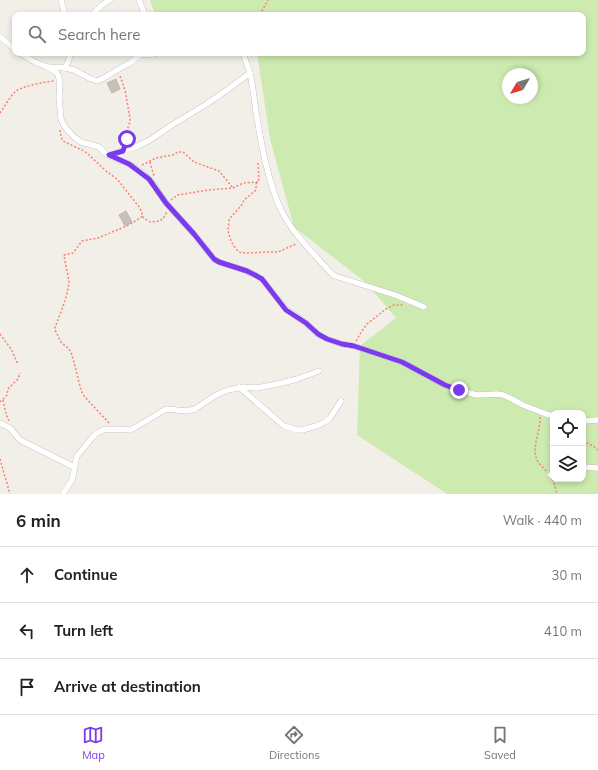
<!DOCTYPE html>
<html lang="en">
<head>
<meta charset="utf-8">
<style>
	body { margin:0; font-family:Mulish,sans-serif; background:#f6f6f6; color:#222 }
	.controls { position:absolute; right:12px; bottom:12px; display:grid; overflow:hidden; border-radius:8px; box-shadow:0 2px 6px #0003 }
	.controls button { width:36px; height:36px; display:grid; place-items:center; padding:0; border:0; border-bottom:1px solid #e0e0e0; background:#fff; color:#222; font:20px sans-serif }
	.compass { position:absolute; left:502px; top:68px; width:36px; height:36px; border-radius:50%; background:#fff; box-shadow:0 2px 6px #0003; rotate:232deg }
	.stop { position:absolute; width:12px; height:12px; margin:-9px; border:3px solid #7c3aed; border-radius:50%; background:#fff }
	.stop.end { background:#7c3aed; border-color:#fff; box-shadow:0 1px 4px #0008 }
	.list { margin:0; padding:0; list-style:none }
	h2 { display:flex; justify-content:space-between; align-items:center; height:52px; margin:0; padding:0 16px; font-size:17px }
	h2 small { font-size:13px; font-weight:400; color:#767676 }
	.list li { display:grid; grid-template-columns:26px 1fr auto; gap:12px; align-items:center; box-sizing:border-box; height:56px; padding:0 16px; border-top:1px solid #e0e0e0 }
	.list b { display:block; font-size:15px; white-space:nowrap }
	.list em { font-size:13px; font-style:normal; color:#767676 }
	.icon { flex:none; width:22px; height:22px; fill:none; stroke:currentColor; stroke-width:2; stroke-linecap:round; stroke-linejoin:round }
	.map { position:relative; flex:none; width:598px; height:494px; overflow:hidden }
	.search { position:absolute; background:#fff; box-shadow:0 2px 6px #0003; left:12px; right:12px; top:12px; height:44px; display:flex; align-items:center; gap:10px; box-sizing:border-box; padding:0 14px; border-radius:8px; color:#767676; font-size:15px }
	.sheet { height:220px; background:#fff }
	nav { display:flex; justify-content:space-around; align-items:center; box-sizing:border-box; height:56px; border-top:1px solid #e0e0e0; background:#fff; font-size:11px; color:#767676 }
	nav a { display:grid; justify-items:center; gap:2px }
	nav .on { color:#7c3aed }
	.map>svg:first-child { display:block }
	.grass { fill:#cdebb0; fill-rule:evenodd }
	.building { fill:#c7bfb8; stroke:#c4b6ab }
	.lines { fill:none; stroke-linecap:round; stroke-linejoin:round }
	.street-casing { stroke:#a9a9a9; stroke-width:6 }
	.path { stroke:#fa8072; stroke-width:1.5; stroke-dasharray:2 2; stroke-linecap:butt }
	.street { stroke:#fff; stroke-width:5.5 }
	.route { stroke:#7c3aed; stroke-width:5 }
</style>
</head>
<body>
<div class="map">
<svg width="598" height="494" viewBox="0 0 598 494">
	<rect width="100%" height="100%" fill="#f2efe9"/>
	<path class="grass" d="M150 0H598V494H448L441 490 357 435 360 346 396 318 365 282 294 227 270 139 257 53H583V15H155ZM508 74H532V98H508ZM553 413H583V479H553Z"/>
	<g class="building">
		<polygon points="116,79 120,89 112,93 107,83"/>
		<polygon points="126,211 132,222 125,226 119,215"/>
	</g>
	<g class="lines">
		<g class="street-casing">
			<g id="street">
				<polyline points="61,0 65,15"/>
				<polyline points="139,0 145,15"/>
				<polyline points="92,15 102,5 110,0"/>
				<polyline points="0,37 15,49"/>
				<polyline points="20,53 35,62 47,67 56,72 58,75 60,82 59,97 61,119 64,126 74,137 81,142 99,147 107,155 129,164 144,174 154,185 166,203 194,234 214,259 219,262 247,271 255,275 262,279 286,309 306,323 318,334 327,339 342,344 354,346 402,362 445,385 459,390 477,395 497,394 503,395 510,398 523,405 546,414 553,416"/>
				<path d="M243 53C245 60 248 66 250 73 253 86 254 99 256 112 261 143 268 183 282 212 294 235 314 254 331 273L335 276 395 295 424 307"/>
				<polyline points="49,67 65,68 74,70 89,78 97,81 104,78 122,67 130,63 140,55 146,54 152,55 156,53"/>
				<polyline points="65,68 69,59 70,53"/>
				<polyline points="109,155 138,146 150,140 172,125 205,105 227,90 250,73"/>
				<polyline points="239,387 284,426 297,430 302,430 316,426 325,422 330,418 341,401"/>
				<polyline points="583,421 598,420"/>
				<polyline points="0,423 10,428 19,439 22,441 74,467"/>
				<polyline points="583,467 598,468"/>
				<polyline points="550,475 553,473"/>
				<polyline points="63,494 72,480 77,456 91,439 97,433 103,430 111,429 130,430 136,427 166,409 187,411 195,409 216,395 228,390 243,387 257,388 282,383 297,379 319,371"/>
			</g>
		</g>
		<g class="path">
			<polyline points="260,15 268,0"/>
			<polyline points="120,76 125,90 130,118 130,122 126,133 126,144"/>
			<path d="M0 113C5 106 9 98 15 92 21 86 45 82 54 81"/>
			<polyline points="60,130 61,137 63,141 69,144 84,151 89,155 106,171 117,179 140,208 143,217 147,220 150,222 160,221 164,217 167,212"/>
			<polyline points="150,162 154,176"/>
			<polyline points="258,163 259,179 256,184 256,190 244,200 241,206 231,217 229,220 228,231 230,238 233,245 238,251 241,253 249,253 268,252 278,252 296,244"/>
			<polyline points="142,165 156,158 173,155 178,152 183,152 194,162 219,171 233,188"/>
			<polyline points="171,200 178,195 208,190 233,188 243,183 258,182"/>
			<polyline points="0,334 11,349 18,364"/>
			<polyline points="356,341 362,331 367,324 386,309 394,305 403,305"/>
			<polyline points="3,400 6,414 9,421"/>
			<polyline points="0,402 7,395 8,389 18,379 20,373"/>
			<path d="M540 417C541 432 530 448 538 462 540 465 544 468 546 471"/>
			<path d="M109 423 84 396 81 390 74 362 71 352 69 349 61 342 55 330V328C60 313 68 297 69 281L64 256V255L73 253 82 241 98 238 129 225 143 216"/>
			<polyline points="583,441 593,446 598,450"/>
			<polyline points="0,459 10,494"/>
			<polyline points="553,479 557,494"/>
		</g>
		<use href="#street" class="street"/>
	</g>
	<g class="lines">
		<polyline class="route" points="127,139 123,151 109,155 129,164 149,179 154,186 166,203 194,234 214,259 219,262 247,271 255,275 262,279 286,310 306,323 318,334 327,339 342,344 354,346 402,362 445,385 459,390"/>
	</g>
</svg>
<div class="controls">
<button><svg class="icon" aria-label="locate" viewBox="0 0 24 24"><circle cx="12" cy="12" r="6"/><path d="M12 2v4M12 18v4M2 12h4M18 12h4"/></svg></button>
<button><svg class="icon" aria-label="layers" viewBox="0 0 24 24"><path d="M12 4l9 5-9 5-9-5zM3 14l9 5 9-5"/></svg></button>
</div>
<svg class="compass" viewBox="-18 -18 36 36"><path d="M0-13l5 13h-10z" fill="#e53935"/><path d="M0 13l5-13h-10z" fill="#767676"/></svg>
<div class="stop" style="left:127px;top:139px"></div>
<div class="stop end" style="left:459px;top:390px"></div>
<div class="search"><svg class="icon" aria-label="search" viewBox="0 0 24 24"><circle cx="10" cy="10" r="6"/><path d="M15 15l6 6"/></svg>Search here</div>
</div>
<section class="sheet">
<h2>6 min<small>Walk · 440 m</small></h2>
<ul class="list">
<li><svg class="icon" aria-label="ahead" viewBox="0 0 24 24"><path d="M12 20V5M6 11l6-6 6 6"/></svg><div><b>Continue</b></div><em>30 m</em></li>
<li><svg class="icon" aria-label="left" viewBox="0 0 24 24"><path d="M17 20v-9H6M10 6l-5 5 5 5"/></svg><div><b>Turn left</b></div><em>410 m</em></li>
<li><svg class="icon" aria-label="arrive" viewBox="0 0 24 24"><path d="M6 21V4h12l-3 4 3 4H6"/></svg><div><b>Arrive at destination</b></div></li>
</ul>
</section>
<nav>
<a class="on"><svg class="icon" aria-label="map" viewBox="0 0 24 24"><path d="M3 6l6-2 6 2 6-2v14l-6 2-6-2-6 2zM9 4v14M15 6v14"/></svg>Map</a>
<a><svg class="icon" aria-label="directions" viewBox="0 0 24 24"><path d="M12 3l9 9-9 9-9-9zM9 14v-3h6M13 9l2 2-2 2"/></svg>Directions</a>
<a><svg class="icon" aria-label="saved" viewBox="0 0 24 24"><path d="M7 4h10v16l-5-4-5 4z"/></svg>Saved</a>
</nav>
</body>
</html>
